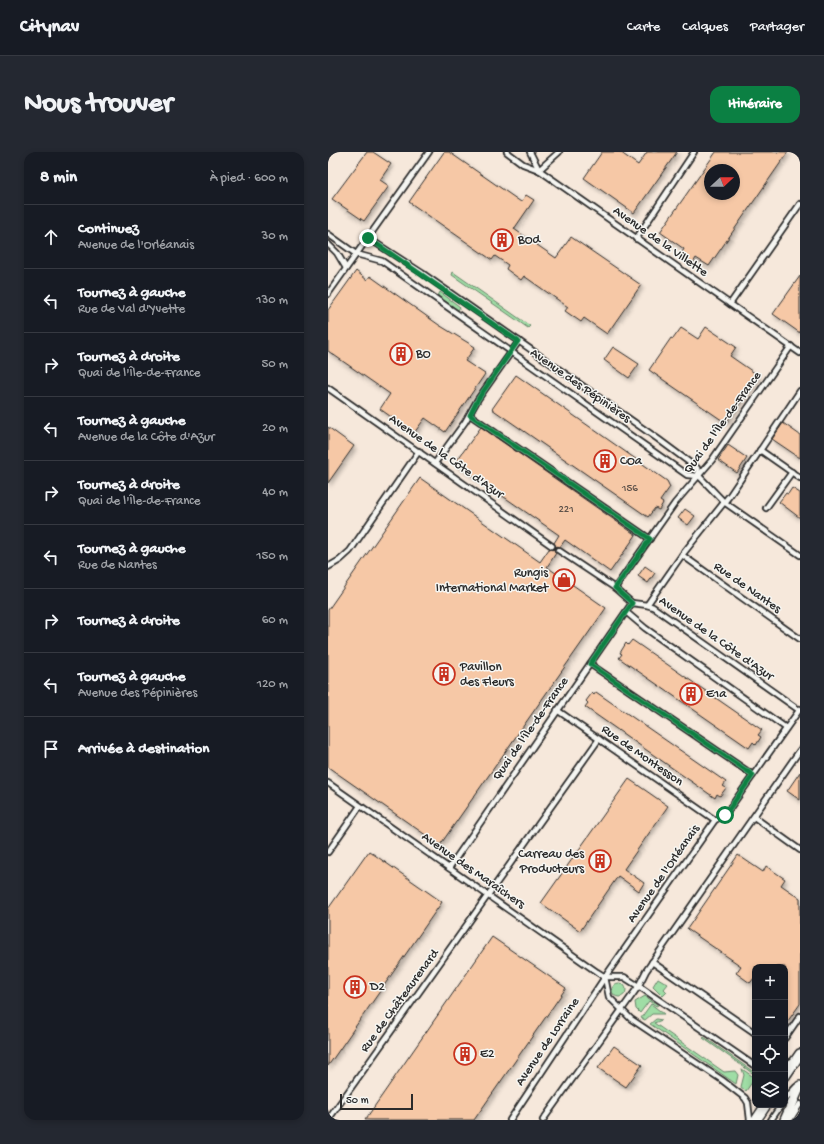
<!DOCTYPE html>
<html lang="fr">
<head>
<meta charset="utf-8">
<style>
	body { margin:0; font-family:"Gochi Hand",sans-serif; background:#242831; color:#f1f3f6 }
	.controls { position:absolute; right:12px; bottom:12px; display:grid; overflow:hidden; border-radius:8px; box-shadow:0 2px 6px #0003 }
	.controls button { width:36px; height:36px; display:grid; place-items:center; padding:0; border:0; border-bottom:1px solid #363941; background:#171b24; color:#f1f3f6; font:20px sans-serif }
	.compass { position:absolute; left:376px; top:12px; width:36px; height:36px; border-radius:50%; background:#171b24; box-shadow:0 2px 6px #0003; rotate:68deg }
	.scale { position:absolute; left:12px; bottom:10px; width:73px; box-sizing:border-box; padding-left:4px; border:2px solid #2b2b2b; border-top:0; font-size:11px; line-height:14px; white-space:nowrap; color:#2b2b2b; -webkit-text-stroke:3px #f6f6f2; paint-order:stroke }
	.stop { position:absolute; width:12px; height:12px; margin:-9px; border:3px solid #0b8043; border-radius:50%; background:#fff }
	.stop.end { background:#0b8043; border-color:#fff; box-shadow:0 1px 4px #0008 }
	.list { margin:0; padding:0; list-style:none }
	h2 { display:flex; justify-content:space-between; align-items:center; height:52px; margin:0; padding:0 16px; font-size:17px }
	h2 small { font-size:13px; font-weight:400; color:#9ea1a6 }
	.list li { display:grid; grid-template-columns:26px 1fr auto; gap:12px; align-items:center; box-sizing:border-box; height:64px; padding:0 16px; border-top:1px solid #363941 }
	.list b { display:block; font-size:15px; white-space:nowrap }
	.list p { margin:0; font-size:13px; white-space:nowrap; color:#9ea1a6 }
	.list em { font-size:13px; font-style:normal; color:#9ea1a6 }
	.icon { flex:none; width:22px; height:22px; fill:none; stroke:currentColor; stroke-width:2; stroke-linecap:round; stroke-linejoin:round }
	.map { position:relative; flex:none; width:472px; height:968px; overflow:hidden; border-radius:12px }
	header { display:flex; align-items:center; gap:24px; box-sizing:border-box; height:56px; padding:0 20px; background:#171b24; border-bottom:1px solid #363941 }
	header strong { font-size:19px }
	nav { display:flex; gap:22px; margin-inline-start:auto; font-size:14px }
	.intro { display:flex; align-items:center; justify-content:space-between; box-sizing:border-box; height:96px; padding:0 24px }
	h1 { margin:0; font-size:28px }
	.button { padding:10px 18px; border-radius:12px; background:#0b8043; color:#fff; font-size:14px; font-weight:700 }
	main { display:flex; gap:24px; padding:0 24px }
	aside { flex:1; background:#171b24; border-radius:12px; box-shadow:0 2px 6px #0003 }
	.map>svg:first-child { display:block }
	.green { fill:#9fdda5; stroke:#658468 }
	.building { fill:#f6c8a6; stroke:#2b2b2b; fill-rule:evenodd; filter:url(#shadow) }
	.lines { fill:none; stroke-linecap:round; stroke-linejoin:round }
	.service-casing { stroke:#2b2b2b; stroke-width:8 }
	.minor-casing { stroke:#2b2b2b; stroke-width:12 }
	.service { stroke:#f6f6f2; stroke-width:4.5 }
	.minor { stroke:#f6f6f2; stroke-width:9 }
	.route { stroke:#0b8043; stroke-width:5 }
	.labels { text-anchor:middle; dominant-baseline:central; stroke-width:3; stroke-linejoin:round; paint-order:stroke }
	.number-label { font-size:11px; fill:#5e524a }
	.poi-label { font-size:13px; fill:#2b2b2b; stroke:#f6f6f2; text-anchor:start }
	.street-label { font-size:13px; fill:#2b2b2b; stroke:#f6f6f2 }
</style>
</head>
<body>
<header>
<strong>Citynav</strong>
<nav><a>Carte</a><a>Calques</a><a>Partager</a></nav>
</header>
<div class="intro"><h1>Nous trouver</h1><a class="button">Itinéraire</a></div>
<main>
<aside>
<h2>8 min<small>À pied · 600 m</small></h2>
<ul class="list">
<li><svg class="icon" aria-label="ahead" viewBox="0 0 24 24"><path d="M12 20V5M6 11l6-6 6 6"/></svg><div><b>Continuez</b><p>Avenue de l'Orléanais</p></div><em>30 m</em></li>
<li><svg class="icon" aria-label="left" viewBox="0 0 24 24"><path d="M17 20v-9H6M10 6l-5 5 5 5"/></svg><div><b>Tournez à gauche</b><p>Rue de Val d'Yvette</p></div><em>130 m</em></li>
<li><svg class="icon" aria-label="right" viewBox="0 0 24 24"><path d="M7 20v-9h11M14 6l5 5-5 5"/></svg><div><b>Tournez à droite</b><p>Quai de l'Île-de-France</p></div><em>50 m</em></li>
<li><svg class="icon" aria-label="left" viewBox="0 0 24 24"><path d="M17 20v-9H6M10 6l-5 5 5 5"/></svg><div><b>Tournez à gauche</b><p>Avenue de la Côte d'Azur</p></div><em>20 m</em></li>
<li><svg class="icon" aria-label="right" viewBox="0 0 24 24"><path d="M7 20v-9h11M14 6l5 5-5 5"/></svg><div><b>Tournez à droite</b><p>Quai de l'Île-de-France</p></div><em>40 m</em></li>
<li><svg class="icon" aria-label="left" viewBox="0 0 24 24"><path d="M17 20v-9H6M10 6l-5 5 5 5"/></svg><div><b>Tournez à gauche</b><p>Rue de Nantes</p></div><em>150 m</em></li>
<li><svg class="icon" aria-label="right" viewBox="0 0 24 24"><path d="M7 20v-9h11M14 6l5 5-5 5"/></svg><div><b>Tournez à droite</b></div><em>60 m</em></li>
<li><svg class="icon" aria-label="left" viewBox="0 0 24 24"><path d="M17 20v-9H6M10 6l-5 5 5 5"/></svg><div><b>Tournez à gauche</b><p>Avenue des Pépinières</p></div><em>120 m</em></li>
<li><svg class="icon" aria-label="arrive" viewBox="0 0 24 24"><path d="M6 21V4h12l-3 4 3 4H6"/></svg><div><b>Arrivée à destination</b></div></li>
</ul>
</aside>
<div class="map">
<svg width="472" height="968" viewBox="0 0 472 968">
	<defs>
		<filter id="shadow"><feDropShadow dx="2" dy="3" stdDeviation="2" flood-color="#0004"/></filter>
	</defs>
	<rect width="100%" height="100%" fill="#f6e8db"/>
	<filter id="ink" filterUnits="userSpaceOnUse"><feTurbulence type="fractalNoise" baseFrequency=".025" numOctaves="2"/><feDisplacementMap in="SourceGraphic" scale="8" xChannelSelector="R" yChannelSelector="G"/><feConvolveMatrix kernelMatrix="1 2 1 2 8 2 1 2 1" color-interpolation-filters="sRGB"/></filter>
	<g filter="url(#ink)">
		<g class="green">
			<polygon points="125,120 202,174 200,176 124,123"/>
			<polygon points="112,140 132,155 130,158 110,144"/>
			<polygon points="330,826 340,832 336,837 339,840 335,844 325,834"/>
			<circle cx="291" cy="838" r="7"/>
			<polygon points="317,844 330,853 328,854 321,849 312,861 308,857 307,850"/>
			<polygon points="323,852 336,862 324,862 317,868 313,866"/>
			<polygon points="328,867 334,868 326,871 396,920 407,919 410,923 408,932 322,872"/>
			<polygon points="376,885 427,921 427,923 375,886"/>
			<polygon points="414,917 427,926 418,939 413,935 416,923"/>
		</g>
		<g class="building">
			<polygon points="39,0 45,0 63,12 52,28 61,34 36,69 4,47"/>
			<polygon points="116,0 121,0 193,50 198,43 206,48 186,77 228,106 243,85 313,133 279,182 256,166 253,170 237,159 240,155 196,124 193,128 178,117 180,113 167,104 164,108 81,50"/>
			<polygon points="274,0 292,0 310,13 319,0 349,0 306,61 256,26"/>
			<path d="M388 0H460L381 114 368 106 365 111 353 102 356 97 332 80ZM382 18H406V42H382Z"/>
			<polygon points="28,119 39,128 42,124 111,173 147,195 137,209 157,222 117,280 97,266 86,281 52,257 62,242 0,199 0,158"/>
			<polygon points="472,124 472,181 445,162"/>
			<polygon points="378,175 408,195 402,204 431,224 398,271 321,218 343,186 345,187 353,176 370,187"/>
			<polygon points="285,195 311,212 301,226 276,208"/>
			<polygon points="188,223 339,329 342,335 332,349 335,351 331,358 327,356 320,365 164,257"/>
			<polygon points="455,271 472,283 472,306 444,287"/>
			<polygon points="0,275 26,294 0,331"/>
			<polygon points="153,275 308,383 282,420 237,388 232,395 227,395 226,391 231,383 127,311"/>
			<polygon points="400,293 419,306 409,321 390,308"/>
			<polygon points="92,326 212,410 221,397 227,397 228,401 219,415 278,456 112,693 0,615 0,458"/>
			<polygon points="464,336 472,341 472,366 451,350 458,341 460,342"/>
			<polygon points="357,357 367,364 360,373 350,366"/>
			<polygon points="317,414 327,421 320,431 310,424"/>
			<polygon points="304,488 434,578 430,583 433,585 428,593 425,590 421,596 291,506 294,502 292,501 298,491 300,493"/>
			<polygon points="268,540 398,630 395,634 398,636 392,644 389,642 387,646 257,555 260,551 258,549 264,541 266,543"/>
			<polygon points="472,620 472,648 459,639"/>
			<polygon points="301,627 340,654 296,717 316,731 311,739 290,724 252,779 213,751"/>
			<polygon points="41,699 114,750 0,914 0,757"/>
			<polygon points="410,703 435,720 438,714 457,727 453,733 472,746 472,852 457,873 457,815 427,815 427,825 422,831 408,821 413,814 359,777"/>
			<polygon points="164,785 238,836 146,968 37,968"/>
			<polygon points="286,894 314,913 298,935 270,916"/>
		</g>
		<g class="lines">
			<g class="service-casing">
				<g id="service">
					<polyline points="179,0 195,12 211,18 472,201"/>
					<polyline points="202,0 211,18"/>
					<polyline points="211,18 231,0"/>
					<polyline points="0,82 28,102 54,109 359,323 371,324"/>
					<polyline points="40,86 94,121 330,287 369,316 371,324 396,350 472,403"/>
					<polyline points="308,87 366,0"/>
					<polyline points="0,92 9,101 18,116"/>
					<polyline points="0,142 101,0"/>
					<polyline points="402,152 472,52"/>
					<polyline points="0,236 224,394"/>
					<polyline points="142,263 322,387"/>
					<polyline points="432,298 472,326"/>
					<polyline points="107,311 137,270 150,247 191,189"/>
					<polyline points="438,356 464,320"/>
					<polyline points="230,398 287,436 304,451 319,453 325,455 471,558"/>
					<polyline points="354,403 472,487"/>
					<polyline points="0,415 12,408 22,399 91,299"/>
					<polyline points="287,436 347,351 384,308 463,194"/>
					<polyline points="319,453 354,403 402,343 472,239"/>
					<polyline points="298,460 317,476 458,576"/>
					<polyline points="262,512 425,623"/>
					<polyline points="229,558 387,668"/>
					<polyline points="0,631 269,820 277,825 296,825 315,837 427,914"/>
					<polyline points="426,665 472,698"/>
					<polyline points="0,700 32,654"/>
					<polyline points="121,716 304,451"/>
					<polyline points="324,810 427,881"/>
					<polyline points="277,825 281,845 303,867 394,928 417,946 420,951 422,968"/>
					<polyline points="457,886 472,864"/>
					<polyline points="457,913 466,908"/>
					<polyline points="457,947 468,935"/>
					<polyline points="0,968 271,587"/>
					<polyline points="182,968 277,825 387,668 397,663 472,557"/>
					<polyline points="215,968 310,835 318,819 472,598"/>
					<polyline points="443,968 453,953"/>
					<polyline points="462,968 472,952"/>
				</g>
			</g>
			<g class="minor-casing">
				<g id="minor">
					<polyline points="457,924 472,902"/>
					<polyline points="428,968 438,953"/>
					<polyline points="457,968 472,934"/>
				</g>
			</g>
			<use href="#service" class="service"/>
			<use href="#minor" class="minor"/>
		</g>
	</g>
	<g class="lines" filter="url(#ink)">
		<polyline class="route" points="40,86 190,189 150,247 142,263 322,387 287,436 304,451 262,512 425,623 397,663"/>
	</g>
	<defs>
		<g id="building-ring" transform="scale(1.15)"><circle r="9.5" fill="#f6f6f2" stroke="#c8321e" stroke-width="1.5"/><path d="M-4-6H4V6H1V3H-1V6H-4ZM-2.5-4.3h1.7v1.8h-1.7ZM.8-4.3h1.7v1.8H.8ZM-2.5-1h1.7V.8h-1.7ZM.8-1h1.7V.8H.8Z" fill="#c8321e"/></g>
		<g id="shop-ring" transform="scale(1.15)"><circle r="9.5" fill="#f6f6f2" stroke="#c8321e" stroke-width="1.5"/><path d="M-5-2.5h2.3a2.7 3.5 0 0 1 5.4 0H5L5.5 6h-11ZM-1.5-2.5h3a1.5 2.3 0 0 0-3 0Z" fill="#c8321e"/></g>
	</defs>
	<g fill-rule="evenodd">
		<use href="#building-ring" x="174" y="88"/>
		<use href="#building-ring" x="73" y="202"/>
		<use href="#building-ring" x="277" y="309"/>
		<use href="#shop-ring" x="236" y="428"/>
		<use href="#building-ring" x="116" y="522"/>
		<use href="#building-ring" x="363" y="542"/>
		<use href="#building-ring" x="272" y="709"/>
		<use href="#building-ring" x="27" y="835"/>
		<use href="#building-ring" x="137" y="902"/>
	</g>
	<g class="labels">
		<g class="number-label">
			<text x="302" y="337">156</text>
			<text x="238" y="358">221</text>
		</g>
		<g class="poi-label">
			<text x="190" y="88">BOd</text>
			<text x="88" y="202">BO</text>
			<text x="292" y="309">COa</text>
			<text x="220" y="421" text-anchor="end">Rungis<tspan x="220" dy="15">International Market</tspan></text>
			<text x="132" y="515">Pavillon<tspan x="132" dy="15">des Fleurs</tspan></text>
			<text x="378" y="542">E1a</text>
			<text x="256" y="702" text-anchor="end">Carreau des<tspan x="256" dy="15">Producteurs</tspan></text>
			<text x="42" y="835">D2</text>
			<text x="152" y="902">E2</text>
		</g>
		<g class="street-label">
			<text transform="translate(332 90) rotate(35)">Avenue de la Villette</text>
			<text transform="translate(252 234) rotate(35)">Avenue des Pépinières</text>
			<text transform="translate(395 271) rotate(-54)">Quai de l'Île-de-France</text>
			<text transform="translate(118 305) rotate(35)">Avenue de la Côte d'Azur</text>
			<text transform="translate(419 436) rotate(35)">Rue de Nantes</text>
			<text transform="translate(388 487) rotate(35)">Avenue de la Côte d'Azur</text>
			<text transform="translate(203 577) rotate(-55)">Quai de l'Île-de-France</text>
			<text transform="translate(314 604) rotate(35)">Rue de Montesson</text>
			<text transform="translate(145 719) rotate(35)">Avenue des Maraîchers</text>
			<text transform="translate(336 722) rotate(-55)">Avenue de l'Orléanais</text>
			<text transform="translate(72 849) rotate(-54)">Rue de Châteaurenard</text>
			<text transform="translate(220 890) rotate(-56)">Avenue de Lorraine</text>
		</g>
	</g>
</svg>
<div class="controls">
<button>+</button>
<button>−</button>
<button><svg class="icon" aria-label="locate" viewBox="0 0 24 24"><circle cx="12" cy="12" r="6"/><path d="M12 2v4M12 18v4M2 12h4M18 12h4"/></svg></button>
<button><svg class="icon" aria-label="layers" viewBox="0 0 24 24"><path d="M12 4l9 5-9 5-9-5zM3 14l9 5 9-5"/></svg></button>
</div>
<svg class="compass" viewBox="-18 -18 36 36"><path d="M0-13l5 13h-10z" fill="#e53935"/><path d="M0 13l5-13h-10z" fill="#9ea1a6"/></svg>
<div class="scale">50 m</div>
<div class="stop" style="left:397px;top:663px"></div>
<div class="stop end" style="left:40px;top:86px"></div>
</div>
</main>
</body>
</html>
